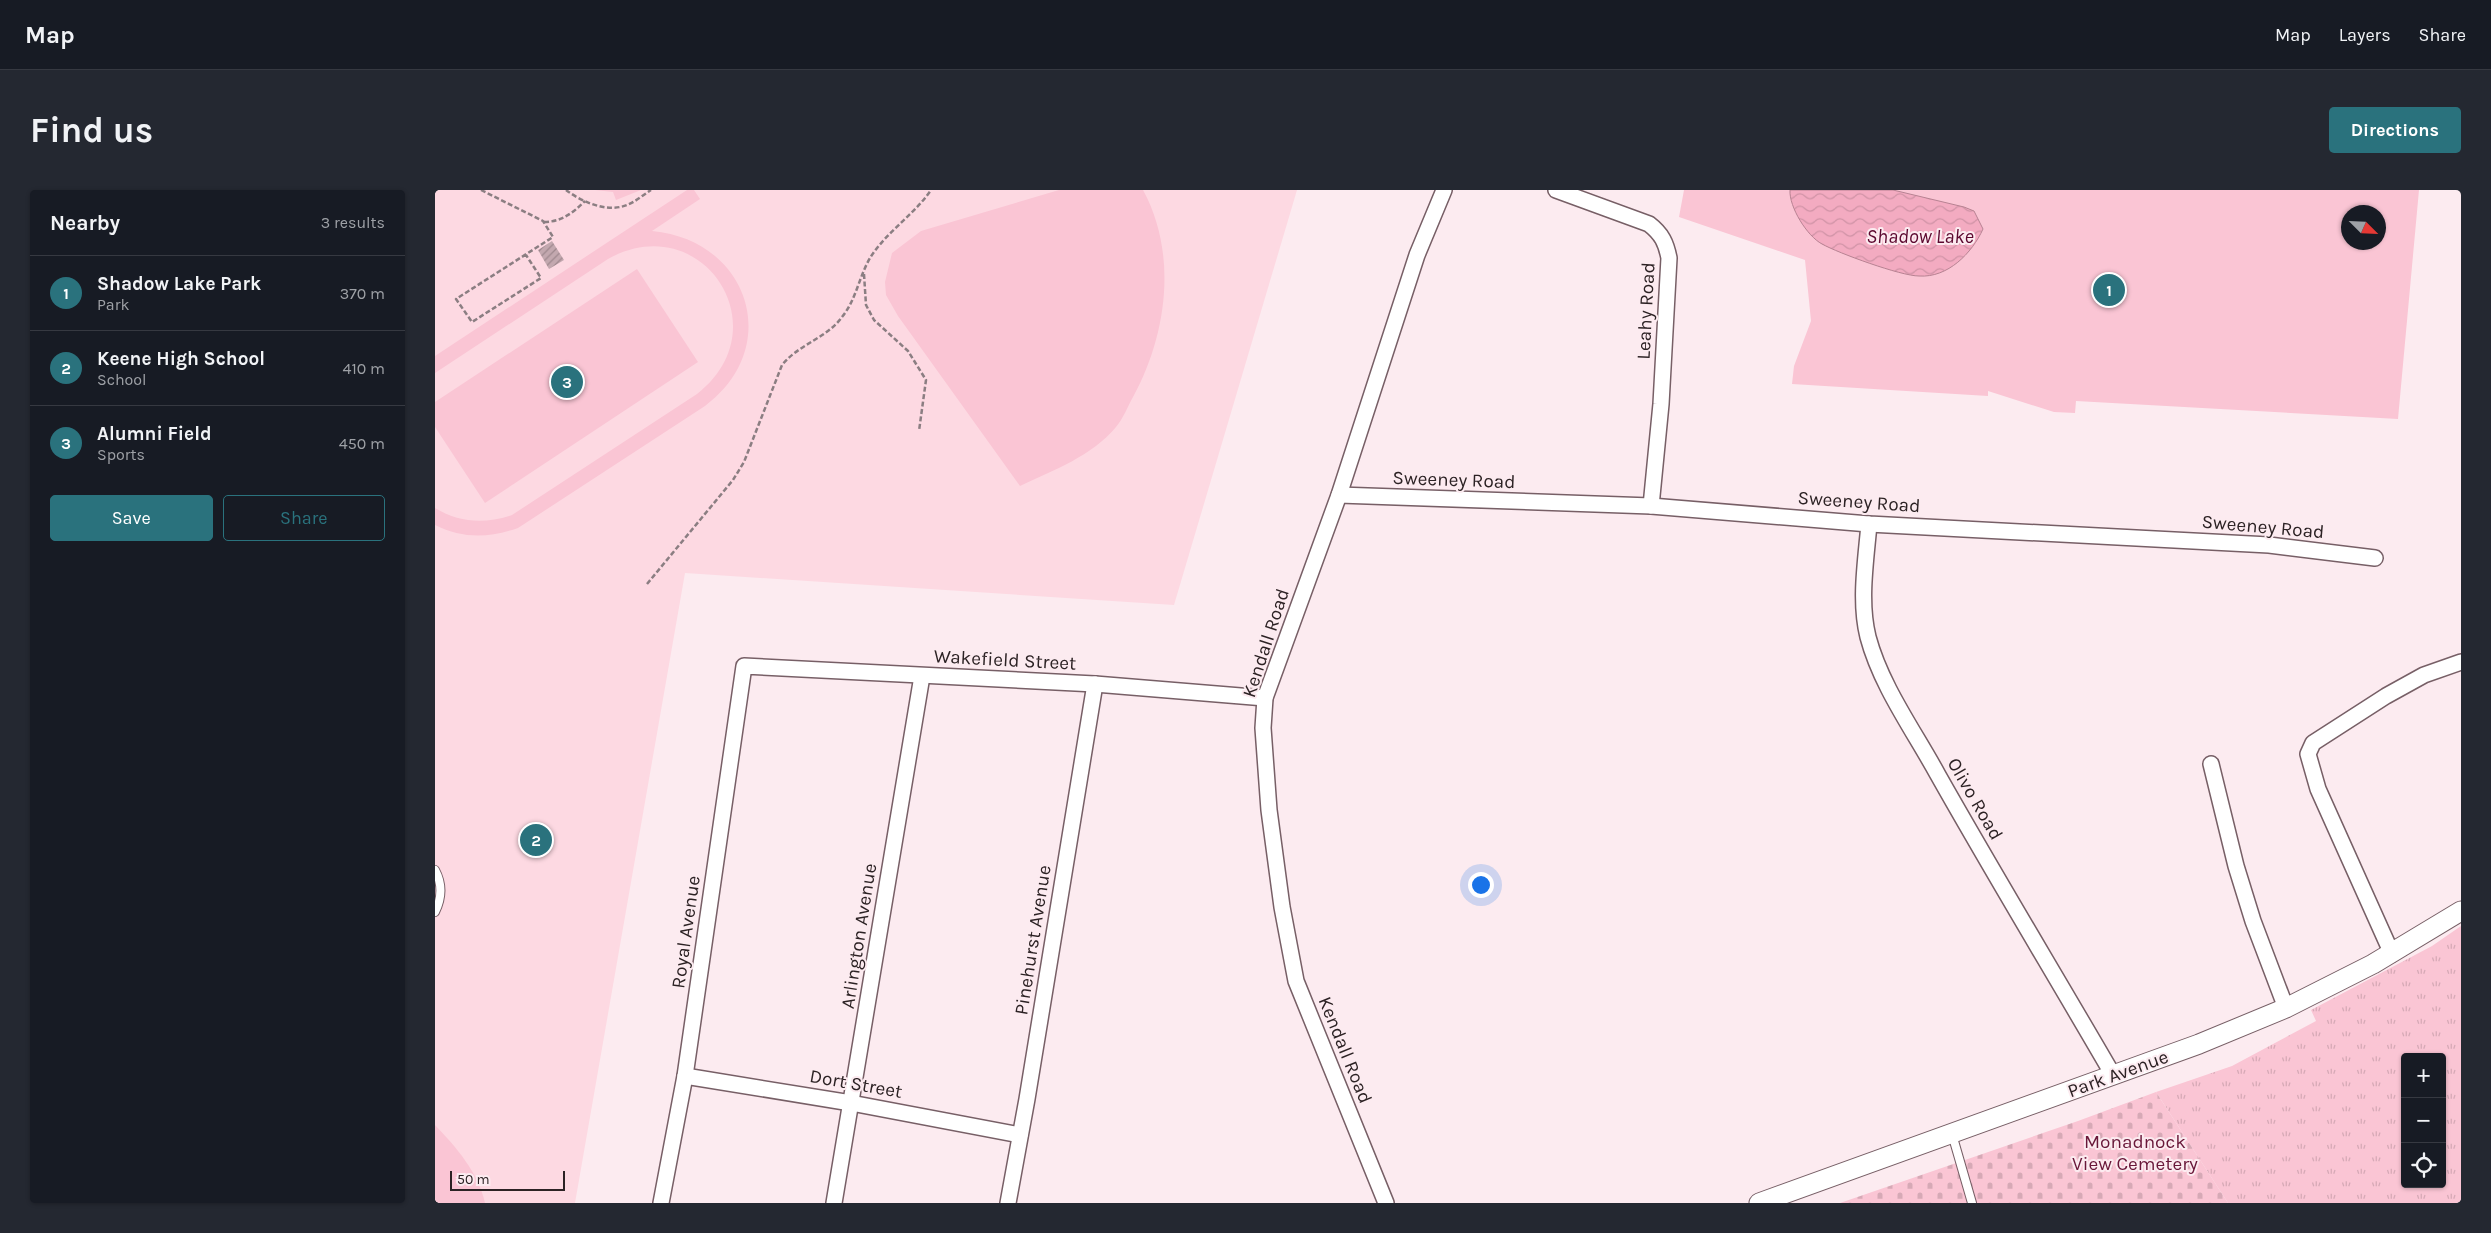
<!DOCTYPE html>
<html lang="en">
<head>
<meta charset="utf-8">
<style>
	body { margin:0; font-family:Karla,sans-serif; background:#242831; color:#f1f3f6 }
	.controls { position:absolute; right:15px; bottom:15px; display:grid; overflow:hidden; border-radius:5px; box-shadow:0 1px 4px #0004 }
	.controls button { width:45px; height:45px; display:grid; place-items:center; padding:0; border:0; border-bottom:1px solid #363941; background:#171b24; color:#f1f3f6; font:25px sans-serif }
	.compass { position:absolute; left:1906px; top:15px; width:45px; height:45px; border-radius:50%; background:#171b24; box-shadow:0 1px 4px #0004; rotate:114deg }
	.scale { position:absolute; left:15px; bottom:12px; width:115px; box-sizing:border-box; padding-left:5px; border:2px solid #2c2224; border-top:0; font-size:14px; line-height:18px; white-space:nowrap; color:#2c2224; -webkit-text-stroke:4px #fcebf0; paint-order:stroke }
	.you { position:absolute; left:1045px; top:694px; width:18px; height:18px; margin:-12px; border:4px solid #fff; border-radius:50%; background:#1a73e8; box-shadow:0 0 0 8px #1a73e833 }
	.badge { display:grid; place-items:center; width:32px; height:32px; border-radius:50%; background:#2a727d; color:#fff; font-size:16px; font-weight:700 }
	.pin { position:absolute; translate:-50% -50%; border:2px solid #fff; box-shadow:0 1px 5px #0006 }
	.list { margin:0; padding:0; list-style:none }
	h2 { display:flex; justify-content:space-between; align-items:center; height:65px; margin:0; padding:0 20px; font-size:21px }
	h2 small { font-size:16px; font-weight:400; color:#9ea1a6 }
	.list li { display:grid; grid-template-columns:32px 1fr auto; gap:15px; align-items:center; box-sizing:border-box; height:75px; padding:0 20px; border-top:1px solid #363941 }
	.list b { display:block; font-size:19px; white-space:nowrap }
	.list p { margin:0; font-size:16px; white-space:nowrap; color:#9ea1a6 }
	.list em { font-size:16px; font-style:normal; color:#9ea1a6 }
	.actions { display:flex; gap:10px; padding:15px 20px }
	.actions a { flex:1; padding:11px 0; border:1px solid #2a727d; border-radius:5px; text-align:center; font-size:18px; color:#2a727d }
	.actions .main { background:#2a727d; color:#fff }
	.icon { flex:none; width:28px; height:28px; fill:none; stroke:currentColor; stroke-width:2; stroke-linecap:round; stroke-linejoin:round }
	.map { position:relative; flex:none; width:2026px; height:1013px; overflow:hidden; border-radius:5px }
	header { display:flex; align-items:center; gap:30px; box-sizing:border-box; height:70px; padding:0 25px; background:#171b24; border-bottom:1px solid #363941 }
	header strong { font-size:24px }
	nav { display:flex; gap:28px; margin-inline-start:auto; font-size:18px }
	.intro { display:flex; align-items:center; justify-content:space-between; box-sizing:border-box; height:120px; padding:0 30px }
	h1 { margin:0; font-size:35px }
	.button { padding:12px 22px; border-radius:5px; background:#2a727d; color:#fff; font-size:18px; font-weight:700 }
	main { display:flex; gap:30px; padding:0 30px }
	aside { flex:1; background:#171b24; border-radius:5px; box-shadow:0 1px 4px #0004 }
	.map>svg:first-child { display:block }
	.built { fill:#fdd9e2 }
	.grass { fill:url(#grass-tufts); fill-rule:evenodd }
	.cemetery { fill:url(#cemetery-stones) }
	.green { fill:#fac5d4; fill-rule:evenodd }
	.water { fill:url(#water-waves); stroke:#b78292 }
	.building { fill:url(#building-hatch) }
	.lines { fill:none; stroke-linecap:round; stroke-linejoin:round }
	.service-casing { stroke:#775f66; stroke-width:10 }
	.minor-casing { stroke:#775f66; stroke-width:18 }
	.tertiary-casing { stroke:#775f66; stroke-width:21 }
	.path { stroke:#8b7e82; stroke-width:2.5; stroke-dasharray:5 2.5; stroke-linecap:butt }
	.service { stroke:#fff; stroke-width:8 }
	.minor { stroke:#fff; stroke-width:15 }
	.tertiary { stroke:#fff; stroke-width:19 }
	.labels { text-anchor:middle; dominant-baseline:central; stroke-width:4; stroke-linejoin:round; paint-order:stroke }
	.street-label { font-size:19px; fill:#2c2224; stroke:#fcebf0 }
	.park-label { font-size:19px; fill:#691739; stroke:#fcebf0 }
	.water-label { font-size:20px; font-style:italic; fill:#5c082f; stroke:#fcebf0 }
</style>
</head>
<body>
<header>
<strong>Map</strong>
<nav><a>Map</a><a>Layers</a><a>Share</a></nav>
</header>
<div class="intro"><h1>Find us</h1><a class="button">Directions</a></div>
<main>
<aside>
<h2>Nearby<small>3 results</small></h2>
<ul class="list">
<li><span class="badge">1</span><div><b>Shadow Lake Park</b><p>Park</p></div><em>370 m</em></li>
<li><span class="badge">2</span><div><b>Keene High School</b><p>School</p></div><em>410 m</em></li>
<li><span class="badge">3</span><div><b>Alumni Field</b><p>Sports</p></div><em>450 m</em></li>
</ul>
<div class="actions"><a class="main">Save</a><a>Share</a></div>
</aside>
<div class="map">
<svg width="2026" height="1013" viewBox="0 0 2026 1013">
	<defs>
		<pattern id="grass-tufts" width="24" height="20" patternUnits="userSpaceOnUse" patternTransform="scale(1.25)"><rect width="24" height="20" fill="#fac5d4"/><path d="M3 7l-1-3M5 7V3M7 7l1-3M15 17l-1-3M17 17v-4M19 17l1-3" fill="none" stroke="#d6a9b6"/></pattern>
		<pattern id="cemetery-stones" width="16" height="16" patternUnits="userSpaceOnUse" patternTransform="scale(1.25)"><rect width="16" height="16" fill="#fac5d4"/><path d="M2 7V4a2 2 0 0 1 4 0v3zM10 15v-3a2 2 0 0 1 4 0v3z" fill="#d6a9b6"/></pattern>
		<pattern id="water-waves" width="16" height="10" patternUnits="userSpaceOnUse" patternTransform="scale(1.25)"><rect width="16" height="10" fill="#f3abc1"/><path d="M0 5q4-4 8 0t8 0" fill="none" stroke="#d093a6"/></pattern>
		<pattern id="building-hatch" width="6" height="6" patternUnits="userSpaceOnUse" patternTransform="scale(1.25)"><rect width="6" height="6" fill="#c3a8af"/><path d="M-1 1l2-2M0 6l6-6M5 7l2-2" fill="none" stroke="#9f888e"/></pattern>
	</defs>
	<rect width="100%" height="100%" fill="#fcebf0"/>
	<polygon class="built" points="0,0 862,0 739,415 250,383 140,1013 0,1013"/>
	<path class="grass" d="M2026 736V1013H1793L1721 902 1797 876 1881 831 1876 820 1997 756ZM1970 867H2007V994H1970Z"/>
	<polygon class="cemetery" points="1721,902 1793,1013 1405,1013 1643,931"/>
	<g class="green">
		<polygon points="160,0 206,0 181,10 178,2"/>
		<path d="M252 0H259L265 9 217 41C314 50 349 157 270 216L83 338C54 348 28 349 0 335V318C25 333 50 334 77 325L262 204C347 138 267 17 173 69L0 183V166Z"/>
		<path d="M624 0H708C743 64 732 145 698 207 693 216 688 229 681 237 657 266 619 280 585 296L463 126 451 105 450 92 457 63 486 41Z"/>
		<path d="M1249 0H1984L1963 229 1641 211 1640 223 1619 222 1553 201V206L1357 194 1359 176 1376 131 1370 70 1244 27ZM1914 22H1944V52H1914Z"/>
		<polygon points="202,79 263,172 50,313 0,237 0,212"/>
		<path d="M0 935C21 957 43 982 50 1013H0Z"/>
	</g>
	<path class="water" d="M1355 0H1458L1529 17 1539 21 1548 39C1537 63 1513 88 1484 86 1466 86 1403 63 1387 54 1372 46 1354 17 1355 0Z"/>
	<polygon class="building" points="117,51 129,70 114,79 103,60"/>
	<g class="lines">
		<g class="service-casing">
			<g id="service">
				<path d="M0 680C7 693 7 708 0 722"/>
				<polyline points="1517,944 1537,1013"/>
			</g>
		</g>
		<g class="minor-casing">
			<g id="minor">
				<path d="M1121 0 1214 34C1227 44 1231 53 1234 68L1226 214 1216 316"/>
				<polyline points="904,305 1216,316 1434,334 1834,355 1940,368"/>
				<path d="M1434 334C1431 370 1424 411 1433 447 1446 496 1479 541 1503 585 1560 686 1620 785 1678 885"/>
				<polyline points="1776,574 1801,676 1818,731 1851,818"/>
				<polyline points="1957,764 1883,599 1873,564 1878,553 1951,506 1989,485 2026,472"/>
				<polyline points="250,886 416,913 585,945"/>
				<polyline points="226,1013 250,886 309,476 660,494 830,508"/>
				<polyline points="399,1013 487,486"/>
				<polyline points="573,1013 592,909 660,494"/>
				<polyline points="951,1013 861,791 847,717 834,620 828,538 830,508 904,305 982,65 1009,0"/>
			</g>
		</g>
		<g class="tertiary-casing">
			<polyline id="tertiary" points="1324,1013 1764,854 1851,818 1938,774 2026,721"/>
		</g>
		<g class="path">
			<polyline points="46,0 108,31 118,47 21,109 37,132 106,88 91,65"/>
			<path d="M131 0C147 12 172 23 192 15 200 12 208 5 216 0"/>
			<path d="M109 32C126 32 138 23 150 11"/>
			<polyline points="429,84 431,115 439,130 473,161 491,190 484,241"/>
			<path d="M212 394 298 290 309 272 347 175C364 154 392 148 407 127 421 110 424 87 435 68 451 42 479 25 496 0"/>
		</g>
		<use href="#service" class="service"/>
		<use href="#minor" class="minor"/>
		<use href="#tertiary" class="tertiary"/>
	</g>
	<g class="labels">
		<g class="street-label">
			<text transform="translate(1211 121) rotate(-87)">Leahy Road</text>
			<text transform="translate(1019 290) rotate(2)">Sweeney Road</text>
			<text transform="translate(1424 312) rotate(4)">Sweeney Road</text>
			<text transform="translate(1828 337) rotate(5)">Sweeney Road</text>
			<text transform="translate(831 453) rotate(-72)">Kendall Road</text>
			<text transform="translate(570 470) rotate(3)">Wakefield Street</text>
			<text transform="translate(1540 609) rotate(60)">Olivo Road</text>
			<text transform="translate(251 742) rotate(-82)">Royal Avenue</text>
			<text transform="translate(424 746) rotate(-81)">Arlington Avenue</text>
			<text transform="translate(598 750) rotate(-81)">Pinehurst Avenue</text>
			<text transform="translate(910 860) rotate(68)">Kendall Road</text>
			<text transform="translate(1683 884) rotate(-20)">Park Avenue</text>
			<text transform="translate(421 894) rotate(10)">Dort Street</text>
		</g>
		<g class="park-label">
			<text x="1700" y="952">Monadnock<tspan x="1700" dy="22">View Cemetery</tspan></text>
		</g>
		<g class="water-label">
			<text x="1485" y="46">Shadow Lake</text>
		</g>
	</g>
</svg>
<div class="controls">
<button>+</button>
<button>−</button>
<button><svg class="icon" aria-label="locate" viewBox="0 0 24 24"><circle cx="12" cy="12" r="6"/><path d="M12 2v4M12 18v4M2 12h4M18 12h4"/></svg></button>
</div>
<svg class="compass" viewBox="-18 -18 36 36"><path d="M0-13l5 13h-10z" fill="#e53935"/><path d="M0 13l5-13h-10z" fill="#9ea1a6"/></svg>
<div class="scale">50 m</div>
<div class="you"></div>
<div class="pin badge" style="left:1674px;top:100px">1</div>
<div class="pin badge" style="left:101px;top:650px">2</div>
<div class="pin badge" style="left:132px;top:192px">3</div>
</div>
</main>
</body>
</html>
